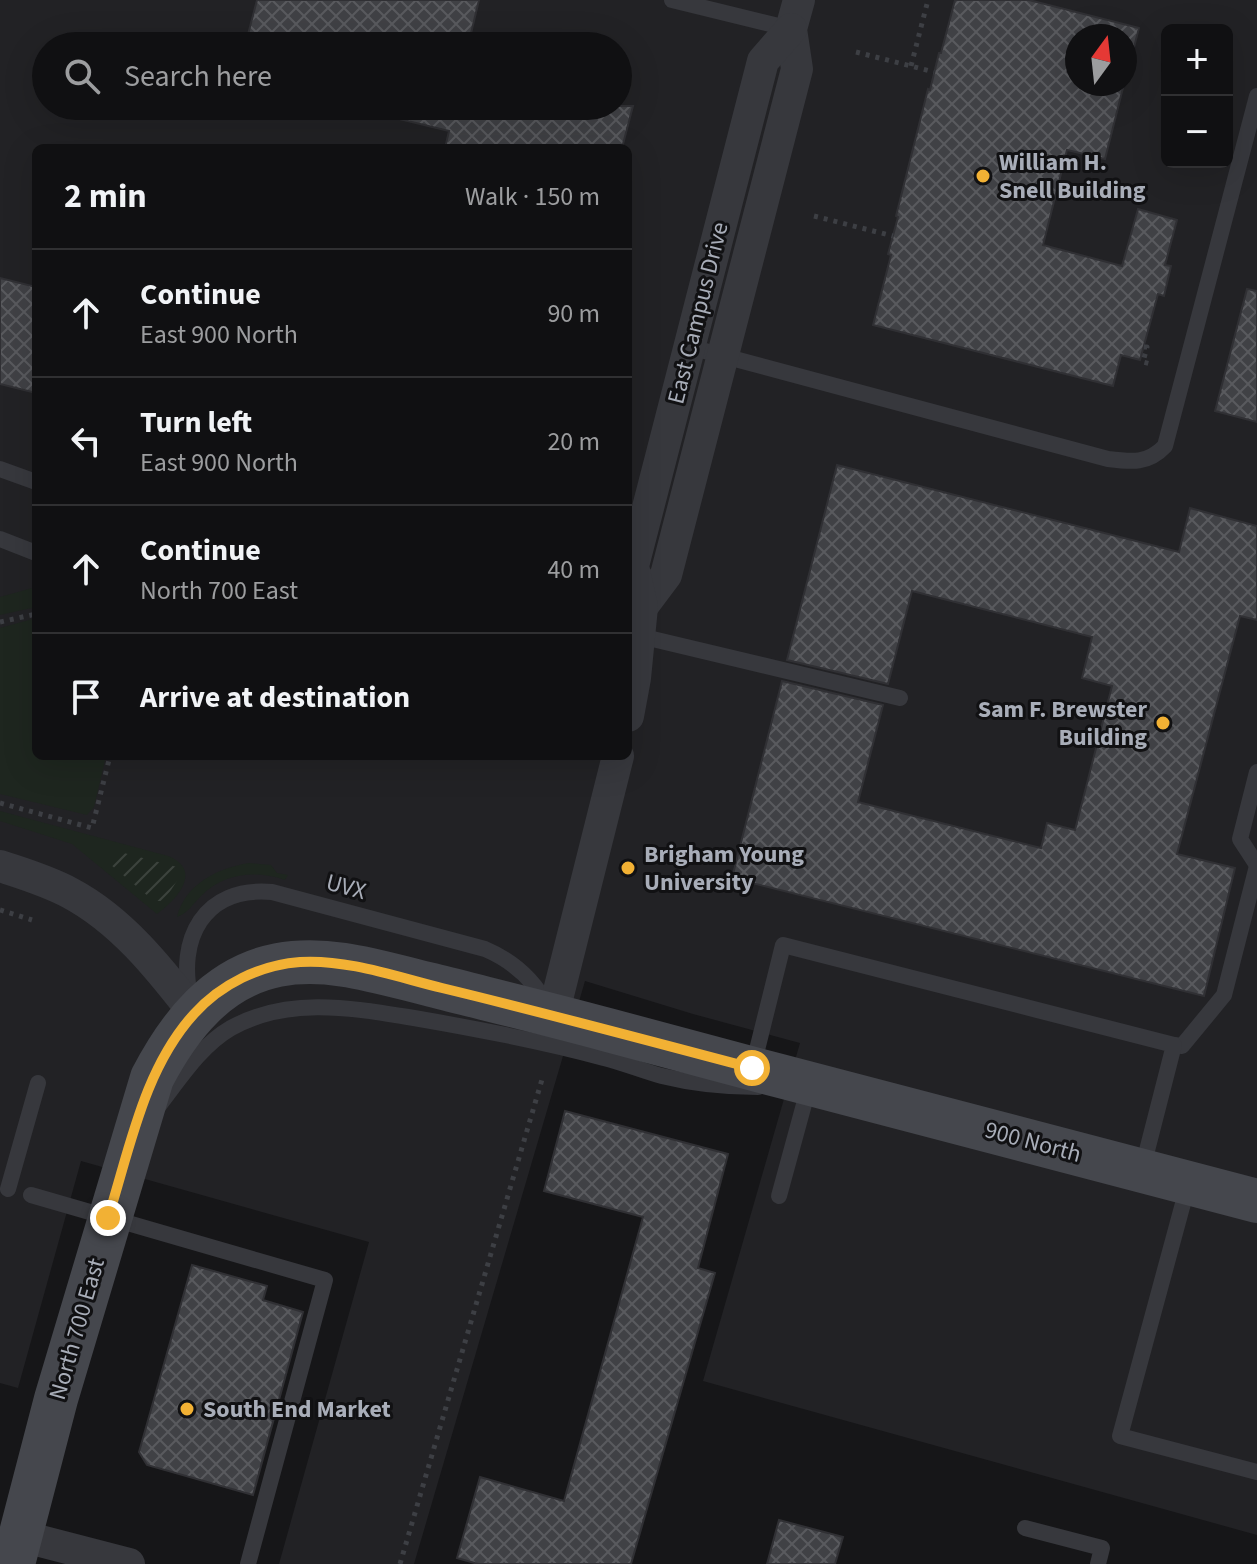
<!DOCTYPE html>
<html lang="en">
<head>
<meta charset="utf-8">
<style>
	body { margin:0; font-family:"Source Sans 3",sans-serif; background:#19191b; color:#f1f3f6 }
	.controls { position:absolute; right:24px; top:24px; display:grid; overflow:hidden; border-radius:12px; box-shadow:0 8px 32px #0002 }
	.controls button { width:72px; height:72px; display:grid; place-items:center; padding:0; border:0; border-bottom:2px solid #303032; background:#101012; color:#f1f3f6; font:40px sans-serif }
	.compass { position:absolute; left:1065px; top:24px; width:72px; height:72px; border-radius:50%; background:#101012; box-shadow:0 8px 32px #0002; rotate:15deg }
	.stop { position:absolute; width:24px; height:24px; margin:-18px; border:6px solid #f2b134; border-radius:50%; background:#fff }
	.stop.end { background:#f2b134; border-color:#fff; box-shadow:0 2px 8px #0008 }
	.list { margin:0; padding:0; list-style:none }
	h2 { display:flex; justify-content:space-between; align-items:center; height:104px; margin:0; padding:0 32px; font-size:34px }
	h2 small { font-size:26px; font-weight:400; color:#9c9d9f }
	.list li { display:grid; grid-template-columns:52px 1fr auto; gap:24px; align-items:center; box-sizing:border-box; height:128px; padding:0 32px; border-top:2px solid #303032 }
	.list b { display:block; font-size:30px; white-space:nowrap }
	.list p { margin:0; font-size:26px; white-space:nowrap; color:#9c9d9f }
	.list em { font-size:26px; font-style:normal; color:#9c9d9f }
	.icon { flex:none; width:44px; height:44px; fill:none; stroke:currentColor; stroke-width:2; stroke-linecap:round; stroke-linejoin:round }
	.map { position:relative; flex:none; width:1257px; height:1564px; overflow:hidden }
	.search { position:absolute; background:#101012; box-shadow:0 8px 32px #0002; left:32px; top:32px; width:600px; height:88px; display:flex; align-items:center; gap:20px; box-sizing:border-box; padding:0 28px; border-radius:44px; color:#9c9d9f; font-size:30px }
	.panel { position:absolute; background:#101012; box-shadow:0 8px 32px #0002; left:32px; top:144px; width:600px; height:616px; border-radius:12px }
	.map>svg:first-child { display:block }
	.built { fill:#222225; fill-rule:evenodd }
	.grass { fill:#1e261f }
	.garden { fill:url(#garden-furrows) }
	.building { fill:url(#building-cross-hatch); stroke:#303034; stroke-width:2 }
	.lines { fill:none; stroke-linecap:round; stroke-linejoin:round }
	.path { stroke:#3d3f44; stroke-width:5; stroke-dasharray:4 6; stroke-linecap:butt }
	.lane { stroke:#37383d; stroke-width:16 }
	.street { stroke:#37383d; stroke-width:32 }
	.secondary { stroke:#45474d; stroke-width:44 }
	.route { stroke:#f2b134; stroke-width:10 }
	.poi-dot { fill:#f2b134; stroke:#111113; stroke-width:3 }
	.labels { text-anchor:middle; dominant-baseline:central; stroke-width:6; stroke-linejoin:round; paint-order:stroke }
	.poi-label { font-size:24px; font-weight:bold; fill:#a8adb8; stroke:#111113; text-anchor:start }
	.street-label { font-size:24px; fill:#a8adb8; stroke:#111113 }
</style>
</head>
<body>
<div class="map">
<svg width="1257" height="1564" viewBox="0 0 1257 1564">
	<defs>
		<pattern id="garden-furrows" width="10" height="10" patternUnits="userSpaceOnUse" patternTransform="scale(2)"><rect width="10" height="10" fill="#1e261f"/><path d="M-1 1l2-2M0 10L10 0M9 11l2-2" fill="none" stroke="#3c433d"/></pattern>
		<pattern id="building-cross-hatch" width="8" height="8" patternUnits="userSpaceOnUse" patternTransform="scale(2)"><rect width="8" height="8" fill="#404145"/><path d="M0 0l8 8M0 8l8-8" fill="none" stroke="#595a5e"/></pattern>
	</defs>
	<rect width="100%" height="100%" fill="#161618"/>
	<path class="built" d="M0 0H1257V1535L703 1381 800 1043 693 1014 585 981 414 1564H279L369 1242 81 1161 18 1388 0 1383ZM1167 30H1227V162H1167ZM1077 36H1125V84H1077ZM46 46H618V106H46ZM36 148H628V756H36Z"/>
	<g class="grass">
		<polygon points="36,587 36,607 0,615 0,597"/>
		<polygon points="36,618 36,756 106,756 94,807 87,815 0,794 0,628"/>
		<path d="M0 811 168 856C203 870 178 899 157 914L72 844 0 821Z"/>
		<path d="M249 863 271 865 277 873 288 875 285 880C256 870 224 873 201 896 193 904 188 913 177 917 185 884 218 868 249 863Z"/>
	</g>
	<polygon class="garden" points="124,853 177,867 180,876 164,901 154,901 111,865"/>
	<g class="building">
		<polygon points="257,0 479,0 468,46 245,46"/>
		<polygon points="955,0 1029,0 1139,28 1125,82 1125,36 1077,36 1077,84 1124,84 1105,159 1067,150 1043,245 1122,266 1138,209 1177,220 1165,265 1171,266 1164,296 1158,294 1140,360 1121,355 1113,386 873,325 891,255 888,254 898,217 896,216 928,89 930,90 939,53 941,53"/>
		<polygon points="392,106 633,106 622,148 445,148 449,131 391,117"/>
		<polygon points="0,278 36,287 36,393 0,384"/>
		<polygon points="1247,289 1257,291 1257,422 1215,411"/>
		<polygon points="837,465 1179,552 1190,508 1257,526 1257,620 1240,616 1177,854 1235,868 1204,996 732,878 782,681 883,705 858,802 1041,848 1047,823 1075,830 1112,686 1082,678 1092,637 912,591 888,684 787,660"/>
		<polygon points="565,1111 728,1154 698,1268 715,1273 631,1564 478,1564 457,1558 480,1477 564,1501 643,1217 544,1191"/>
		<polygon points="192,1265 267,1286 263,1300 303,1312 253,1495 147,1465 139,1452"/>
		<polygon points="779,1520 843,1537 835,1564 767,1564"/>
	</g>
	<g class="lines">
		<g class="path">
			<polyline points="856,52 934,72"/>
			<polyline points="911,66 928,0"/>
			<polyline points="814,216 893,236"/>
			<polyline points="1144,347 1147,347 1143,362 1151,364"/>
			<polyline points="0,622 36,614"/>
			<polyline points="0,803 92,828 110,756"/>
			<polyline points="0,910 32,920"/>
			<polyline points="400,1564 543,1076"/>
		</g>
		<g class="lane">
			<polyline points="672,0 791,29"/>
			<path d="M690 347 1108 459C1132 462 1148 464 1165 446L1257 96"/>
			<polyline points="0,469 36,482"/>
			<polyline points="0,539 36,553"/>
			<polyline points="640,636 900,698"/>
			<polyline points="1257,772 1240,839 1257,865"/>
			<path d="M191 1000C176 939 204 886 272 892L485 949C513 961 534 979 548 1007"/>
			<polyline points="1174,1045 1182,1046 1224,995 1257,866"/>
			<polyline points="753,1066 783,945 1174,1045 1142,1170"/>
			<path d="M157 1108C179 1080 200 1046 231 1028 289 996 352 1008 414 1018 478 1029 542 1041 604 1058 624 1063 643 1071 662 1076 694 1084 726 1087 758 1087"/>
			<polyline points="1188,1185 1120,1436 1257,1472"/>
			<polyline points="8,1189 38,1083"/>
			<polyline points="31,1195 325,1280 248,1564"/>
			<polyline points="779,1196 809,1086"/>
			<polyline points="1025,1528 1102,1548 1098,1564"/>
		</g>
		<g class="street">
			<polyline points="642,607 666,575 797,69 791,29 799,0"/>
			<polyline points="628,716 635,678 642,607 633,566 763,61 791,29"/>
			<path d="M0 866C24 874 48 881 70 893 121 920 159 968 194 1013"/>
			<polyline points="553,1015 618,756"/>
			<polyline points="21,1536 129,1564"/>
		</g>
		<path class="secondary" d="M13 1564 56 1399 152 1078C179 1026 217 977 278 965 330 955 382 973 432 985 491 1000 549 1014 608 1030 824 1088 1040 1145 1257 1201"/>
	</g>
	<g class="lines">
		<path class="route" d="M108 1218C130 1148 144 1069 194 1014 221 984 260 965 300 962 347 959 397 977 442 988 546 1013 649 1041 752 1068"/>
	</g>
	<g class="poi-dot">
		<circle cx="983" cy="176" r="8"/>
		<circle cx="1163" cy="723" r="8"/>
		<circle cx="628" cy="868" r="8"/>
		<circle cx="187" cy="1409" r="8"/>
	</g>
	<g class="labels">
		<g class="poi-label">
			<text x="999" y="162">William H.<tspan x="999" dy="28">Snell Building</tspan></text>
			<text x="1147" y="709" text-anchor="end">Sam F. Brewster<tspan x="1147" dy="28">Building</tspan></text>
			<text x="644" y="854">Brigham Young<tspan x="644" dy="28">University</tspan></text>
			<text x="203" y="1409">South End Market</text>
		</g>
		<g class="street-label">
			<text transform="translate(698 313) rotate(-76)">East Campus Drive</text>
			<text transform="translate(346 887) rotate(15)">UVX</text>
			<text transform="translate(1033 1142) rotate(15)">900 North</text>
			<text transform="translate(77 1329) rotate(-74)">North 700 East</text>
		</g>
	</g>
</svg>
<div class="controls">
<button>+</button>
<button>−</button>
</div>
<svg class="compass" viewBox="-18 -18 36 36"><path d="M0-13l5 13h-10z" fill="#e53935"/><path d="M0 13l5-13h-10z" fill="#9c9d9f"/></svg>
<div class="stop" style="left:752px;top:1068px"></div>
<div class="stop end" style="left:108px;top:1218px"></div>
<div class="search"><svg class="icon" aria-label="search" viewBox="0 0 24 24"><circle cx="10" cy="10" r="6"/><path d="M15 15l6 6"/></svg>Search here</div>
<section class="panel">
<h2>2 min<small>Walk · 150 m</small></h2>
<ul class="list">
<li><svg class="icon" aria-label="ahead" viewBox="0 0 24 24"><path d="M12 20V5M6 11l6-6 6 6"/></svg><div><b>Continue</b><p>East 900 North</p></div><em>90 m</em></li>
<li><svg class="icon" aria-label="left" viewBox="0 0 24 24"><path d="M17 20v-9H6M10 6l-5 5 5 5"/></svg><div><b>Turn left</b><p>East 900 North</p></div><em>20 m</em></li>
<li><svg class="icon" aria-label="ahead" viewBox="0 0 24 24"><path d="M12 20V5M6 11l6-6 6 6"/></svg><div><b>Continue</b><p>North 700 East</p></div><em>40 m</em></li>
<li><svg class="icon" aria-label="arrive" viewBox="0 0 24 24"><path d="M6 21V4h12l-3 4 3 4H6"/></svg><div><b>Arrive at destination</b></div></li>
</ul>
</section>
</div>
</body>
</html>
